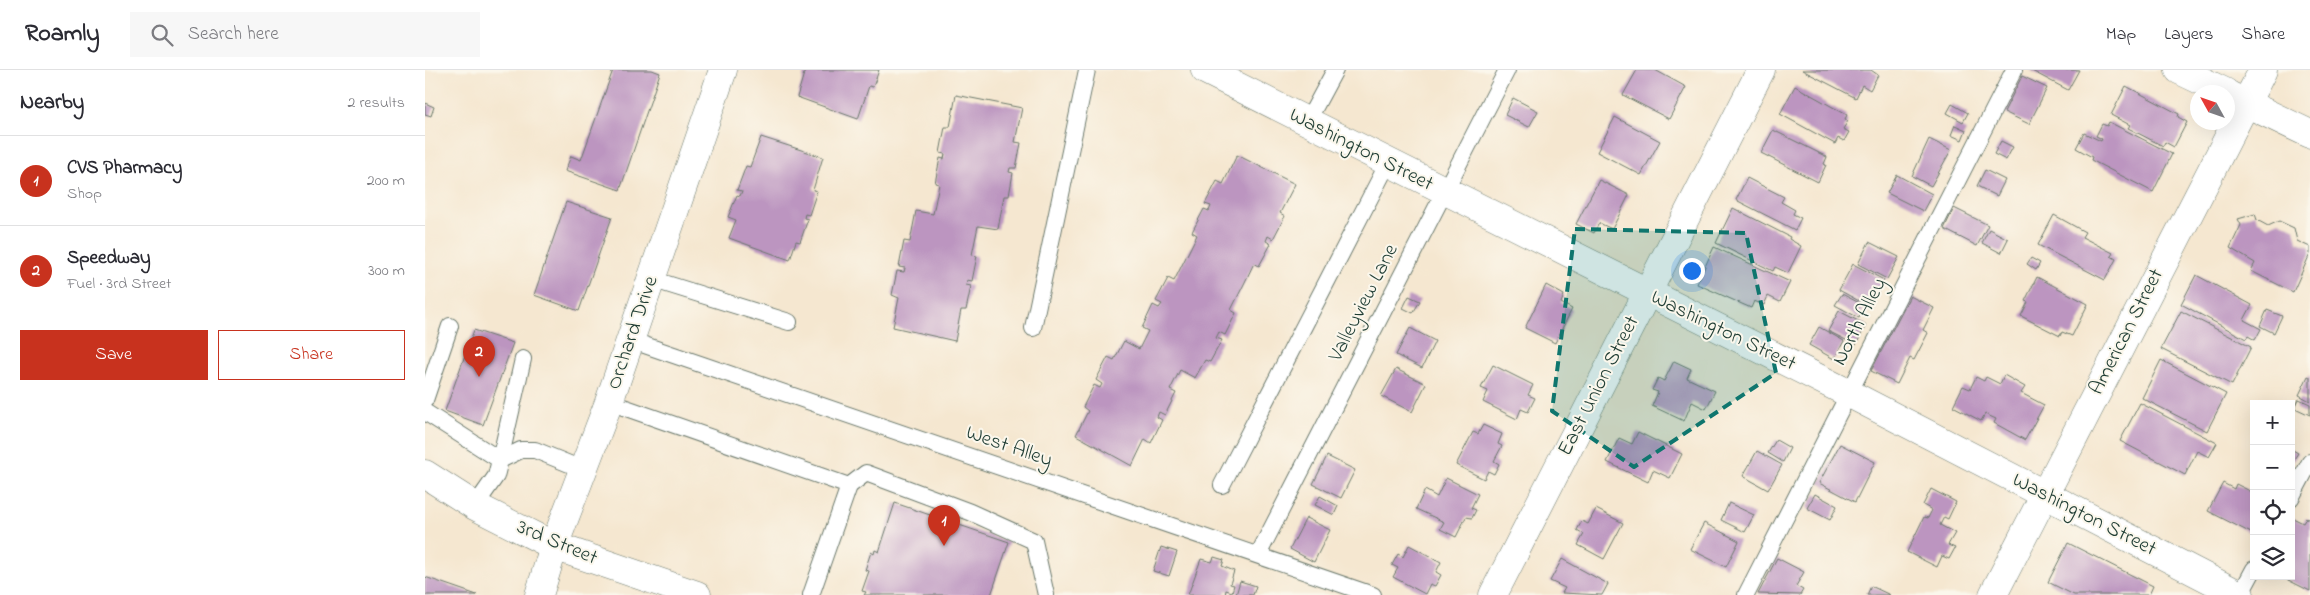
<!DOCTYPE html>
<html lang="en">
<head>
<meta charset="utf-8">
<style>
	body { margin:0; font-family:"Indie Flower",sans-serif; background:#f7f7f7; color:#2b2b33 }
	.controls { position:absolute; right:15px; bottom:15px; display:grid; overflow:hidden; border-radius:0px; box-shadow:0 5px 20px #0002 }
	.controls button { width:45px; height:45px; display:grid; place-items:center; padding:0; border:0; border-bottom:1px solid #e1e1e2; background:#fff; color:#2b2b33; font:25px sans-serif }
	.compass { position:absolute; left:1765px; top:15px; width:45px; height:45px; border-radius:50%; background:#fff; box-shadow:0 5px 20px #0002; rotate:310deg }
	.you { position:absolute; left:1266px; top:200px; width:18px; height:18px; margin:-12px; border:4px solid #fff; border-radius:50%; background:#1a73e8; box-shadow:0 0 0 8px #1a73e833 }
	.badge { display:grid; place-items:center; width:32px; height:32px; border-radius:50%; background:#c8321e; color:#fff; font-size:16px; font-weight:700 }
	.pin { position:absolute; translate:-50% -41px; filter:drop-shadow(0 1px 2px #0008) }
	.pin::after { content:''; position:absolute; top:26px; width:18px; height:15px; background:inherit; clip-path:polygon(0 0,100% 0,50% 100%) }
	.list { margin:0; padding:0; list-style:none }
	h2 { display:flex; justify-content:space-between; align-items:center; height:65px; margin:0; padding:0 20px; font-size:21px }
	h2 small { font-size:16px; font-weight:400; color:#7c7c81 }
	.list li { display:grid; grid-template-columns:32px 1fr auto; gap:15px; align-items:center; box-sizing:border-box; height:90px; padding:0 20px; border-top:1px solid #e1e1e2 }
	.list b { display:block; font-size:19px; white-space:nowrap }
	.list p { margin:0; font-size:16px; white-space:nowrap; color:#7c7c81 }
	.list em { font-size:16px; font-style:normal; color:#7c7c81 }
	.actions { display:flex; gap:10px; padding:15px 20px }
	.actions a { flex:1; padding:11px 0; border:1px solid #c8321e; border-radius:0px; text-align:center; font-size:18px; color:#c8321e }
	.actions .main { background:#c8321e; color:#fff }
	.icon { flex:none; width:28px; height:28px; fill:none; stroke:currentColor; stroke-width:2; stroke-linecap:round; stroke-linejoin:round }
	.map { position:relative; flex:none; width:1885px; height:525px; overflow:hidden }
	header { display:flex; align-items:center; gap:30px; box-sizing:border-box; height:70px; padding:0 25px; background:#fff; border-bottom:1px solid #e1e1e2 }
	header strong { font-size:24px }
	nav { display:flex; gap:28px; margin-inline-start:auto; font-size:18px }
	.search { width:350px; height:45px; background:#f7f7f7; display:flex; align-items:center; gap:12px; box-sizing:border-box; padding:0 18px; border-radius:0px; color:#7c7c81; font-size:19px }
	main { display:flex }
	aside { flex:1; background:#fff }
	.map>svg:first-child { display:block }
	.building { fill:#bc95c0 }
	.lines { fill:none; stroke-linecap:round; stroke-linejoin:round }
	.lane-casing { stroke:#6a786b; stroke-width:18 }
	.street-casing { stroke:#6a786b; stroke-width:29 }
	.secondary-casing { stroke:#6a786b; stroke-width:29 }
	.lane { stroke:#fff; stroke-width:16 }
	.street { stroke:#fff; stroke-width:28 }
	.secondary { stroke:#fff; stroke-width:28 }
	.marked { fill:#0f766e; fill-opacity:0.2; stroke:#0f766e; stroke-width:4; stroke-dasharray:10 6; stroke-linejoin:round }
	.labels { text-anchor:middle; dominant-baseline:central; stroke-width:4; stroke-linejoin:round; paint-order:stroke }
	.street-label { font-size:21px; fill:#1f3d34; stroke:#fbf7ec }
</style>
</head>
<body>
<header>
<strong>Roamly</strong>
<div class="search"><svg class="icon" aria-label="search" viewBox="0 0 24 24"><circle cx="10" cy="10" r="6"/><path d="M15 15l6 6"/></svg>Search here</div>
<nav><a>Map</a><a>Layers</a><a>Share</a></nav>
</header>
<main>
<aside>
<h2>Nearby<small>2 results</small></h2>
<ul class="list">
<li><span class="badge">1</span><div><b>CVS Pharmacy</b><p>Shop</p></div><em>200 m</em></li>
<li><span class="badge">2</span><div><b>Speedway</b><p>Fuel · 3rd Street</p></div><em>300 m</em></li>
</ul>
<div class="actions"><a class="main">Save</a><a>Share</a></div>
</aside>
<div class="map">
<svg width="1885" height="525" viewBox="0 0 1885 525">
	<rect width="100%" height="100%" fill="#fbf7ec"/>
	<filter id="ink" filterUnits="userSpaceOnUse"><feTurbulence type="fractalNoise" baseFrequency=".02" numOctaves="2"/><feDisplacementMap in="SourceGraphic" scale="10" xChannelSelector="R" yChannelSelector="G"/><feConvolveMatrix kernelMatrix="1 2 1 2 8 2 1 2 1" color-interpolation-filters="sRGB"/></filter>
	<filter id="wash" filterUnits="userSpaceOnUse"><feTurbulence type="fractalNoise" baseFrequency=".0096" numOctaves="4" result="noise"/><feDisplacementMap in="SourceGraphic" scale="20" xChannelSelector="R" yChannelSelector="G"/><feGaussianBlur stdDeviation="1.12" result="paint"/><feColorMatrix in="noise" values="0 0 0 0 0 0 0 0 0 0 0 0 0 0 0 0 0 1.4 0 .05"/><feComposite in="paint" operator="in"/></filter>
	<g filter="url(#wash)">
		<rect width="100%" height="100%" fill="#f5e7d0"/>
		<g id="blocks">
			<g class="building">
				<polygon points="188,0 227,0 235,3 195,120 140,101 146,86 156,90"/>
				<polygon points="380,0 454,0 448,17 444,16 433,49 372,27"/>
				<polygon points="1212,0 1230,0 1261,17 1244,49 1198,25"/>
				<polygon points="1377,0 1446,0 1453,5 1445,20 1437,15 1431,28"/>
				<polygon points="1605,0 1654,0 1643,20"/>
				<polygon points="1597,6 1622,18 1604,54 1579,42"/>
				<polygon points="1370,16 1422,45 1420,49 1423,51 1418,59 1424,62 1419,71 1413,68 1410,74 1355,44"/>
				<polygon points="1701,16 1754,44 1753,47 1762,52 1749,77 1740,72 1738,76 1703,58 1705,55 1686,45"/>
				<polygon points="531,25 597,38 590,72 596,73 591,98 585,98 584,102 588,103 584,126 579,126 573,159 553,156 547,185 552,186 547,211 542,210 541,215 546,216 541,240 536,240 530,271 468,257 474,228 467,225 472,201 479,202 480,198 474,197 479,171 485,172 491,141 508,144 514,114 510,113 515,88 519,89 520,84 515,83 520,57 525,57"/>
				<polygon points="1088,28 1113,41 1104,57 1080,45"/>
				<polygon points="0,33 9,37 6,46 0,44"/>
				<polygon points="1527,34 1543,43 1538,52 1522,43"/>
				<polygon points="1190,47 1235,71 1216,105 1172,82"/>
				<polygon points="1684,52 1747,84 1728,122 1666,90 1667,87 1651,78 1659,63 1676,71 1677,69 1671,66 1677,54 1682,56"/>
				<polygon points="1530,55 1541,60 1537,70 1526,65"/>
				<polygon points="1348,60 1402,87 1399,94 1401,95 1393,112 1336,83"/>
				<polygon points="336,67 398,87 388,120 392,121 384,145 380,144 379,148 383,149 375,172 371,171 365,190 304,168 311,150 303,147 312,125 315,126 317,121 312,120 321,96 325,97"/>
				<polygon points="1504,69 1526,80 1506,116 1487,106"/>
				<polygon points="1576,71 1588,77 1581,90 1569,84"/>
				<polygon points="812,85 870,114 855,143 860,146 848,169 843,166 841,171 846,174 834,196 829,193 820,212 806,240 811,243 800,265 794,262 791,268 797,270 785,292 780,290 770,308 755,300 745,320 751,323 740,345 734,342 732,347 737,350 726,373 720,369 707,396 651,365 663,341 658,337 669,315 675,318 677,314 671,310 683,287 689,290 699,271 714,279 723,261 717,258 728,235 734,238 737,234 731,231 743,208 749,211 772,165 767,162 779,139 784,141 786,136 780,134 792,111 798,114"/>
				<polygon points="1560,100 1580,110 1572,126 1552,116"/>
				<polygon points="1472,105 1507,124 1498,141 1462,123"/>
				<polygon points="1322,108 1359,127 1356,132 1370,140 1368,144 1376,148 1370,160 1311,130"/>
				<polygon points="1174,110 1204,125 1187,159 1174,153 1169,163 1151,154"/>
				<polygon points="141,132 187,147 154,241 109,225"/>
				<polygon points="1308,138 1365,167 1364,169 1376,176 1363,203 1350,197 1348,201 1291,173"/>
				<polygon points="1529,138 1563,155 1552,176 1519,159"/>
				<polygon points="1830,144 1832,150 1843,156 1854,151 1869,158 1872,171 1885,177 1885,184 1868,222 1826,201 1830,193 1805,178 1816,155 1813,149"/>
				<polygon points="1629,145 1660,162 1657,167 1688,183 1686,186 1691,189 1680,210 1613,175"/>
				<polygon points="1564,159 1583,169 1576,183 1557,173"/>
				<polygon points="1444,172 1474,187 1462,209 1433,194"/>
				<polygon points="1289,177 1365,212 1355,232 1343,226 1339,235 1329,231 1326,238 1272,214"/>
				<polygon points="1606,188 1615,193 1611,200 1602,194"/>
				<polygon points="1428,194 1459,210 1445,237 1414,220"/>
				<polygon points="1771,205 1827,235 1819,250 1836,259 1830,270 1823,266 1821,269 1756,234"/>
				<polygon points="1612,207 1663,234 1647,266 1637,262 1635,266 1596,246 1603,232 1600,231"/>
				<polygon points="1121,215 1139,225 1136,233 1147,239 1130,273 1100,258"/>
				<polygon points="1417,224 1440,236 1434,248 1410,235"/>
				<polygon points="984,226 995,231 988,243 978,238"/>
				<polygon points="1485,226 1509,238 1498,260 1503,263 1489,290 1485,288 1472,314 1446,301"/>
				<polygon points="1842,240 1857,246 1849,263 1835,256"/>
				<polygon points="1414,241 1441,255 1431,275 1403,261"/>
				<polygon points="1756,241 1826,277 1807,315 1736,279"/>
				<polygon points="1394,257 1419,271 1409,289 1384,275"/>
				<polygon points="985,258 1010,271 997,298 971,285"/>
				<polygon points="49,260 88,273 58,355 20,341"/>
				<polygon points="1736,290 1801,324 1782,361 1717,328"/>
				<polygon points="1249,291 1266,299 1262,308 1290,321 1281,339 1267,332 1259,351 1227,336 1233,322 1227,320 1233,308 1239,311"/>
				<polygon points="1068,295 1108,315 1103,325 1110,328 1103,342 1096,339 1092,349 1058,332 1063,321 1056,318"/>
				<polygon points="971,299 1001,314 987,342 956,326"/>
				<polygon points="1579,305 1600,317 1596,323 1619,335 1600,370 1569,353 1571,349 1560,344 1556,351 1528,336 1538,316 1545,319 1551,307 1559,311 1561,307 1575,314"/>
				<polygon points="1883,306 1885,307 1885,331 1874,325"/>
				<polygon points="1874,329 1885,334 1885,345 1870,338"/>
				<polygon points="1715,333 1792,373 1784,387 1772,381 1760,405 1695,371"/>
				<polygon points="1058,355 1077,364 1073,374 1077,376 1069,391 1074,394 1069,404 1063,401 1059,409 1031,395 1048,362 1053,364"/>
				<polygon points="1213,362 1257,384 1245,408 1228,400 1223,412 1182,392 1194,368 1207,374"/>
				<polygon points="1351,370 1365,378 1358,392 1343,383"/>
				<polygon points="1415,374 1450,392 1430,432 1394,413"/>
				<polygon points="1866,379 1873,383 1866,394"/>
				<polygon points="1332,381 1357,395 1343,420 1318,406"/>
				<polygon points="902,386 930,400 916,428 888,414"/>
				<polygon points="1021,408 1053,424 1046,438 1051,440 1047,448 1041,447 1031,467 1015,459 1019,452 991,439 1000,420 1012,427"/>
				<polygon points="1798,413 1809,419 1811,414 1829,423 1829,457 1826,463 1783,441"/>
				<polygon points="1506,419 1531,432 1523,449 1519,447 1515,455 1530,463 1523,475 1530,478 1524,489 1517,486 1512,497 1482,482 1499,447 1503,448 1507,440 1498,435"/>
				<polygon points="1390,424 1412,436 1405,450 1382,438"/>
				<polygon points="895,426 913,436 909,445 890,435"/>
				<polygon points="470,433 584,472 566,525 439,525 441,522 437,521 444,501 440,500 446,482 449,484 450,480 454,482"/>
				<polygon points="1304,433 1329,445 1320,462 1296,450"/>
				<polygon points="1171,439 1198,453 1179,489 1153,475 1159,464 1152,460 1157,451 1163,454"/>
				<polygon points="1866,447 1878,453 1881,448 1885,450 1885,521 1855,506 1866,506"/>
				<polygon points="881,448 905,460 889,492 865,479"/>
				<polygon points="1279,453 1314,471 1301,497 1265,479"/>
				<polygon points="1643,473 1728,516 1724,525 1649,525 1623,512"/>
				<polygon points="984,475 1016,492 1011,502 1016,505 1010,516 1005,514 1000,524 968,507 973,498 967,495 973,484 978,487"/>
				<polygon points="736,477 752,482 744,506 728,501"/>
				<polygon points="789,487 799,490 797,496 809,501 805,514 809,515 807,522 801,520 800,525 763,525 776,489 787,492"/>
				<polygon points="1352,488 1379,502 1371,516 1378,520 1375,525 1333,524"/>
				<polygon points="1137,489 1183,514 1177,525 1137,523 1140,518 1125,511"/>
				<polygon points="0,507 52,525 0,525"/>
				<polygon points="815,511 831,516 828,525 811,525"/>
				<polygon points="1446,516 1465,525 1442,525"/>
			</g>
		</g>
	</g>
	<g filter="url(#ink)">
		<use href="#blocks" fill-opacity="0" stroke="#6a786b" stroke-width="1"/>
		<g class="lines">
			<g class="lane-casing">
				<g id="lane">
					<polyline points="882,52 910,0"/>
					<polyline points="226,209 364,252"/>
					<polyline points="608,258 662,0"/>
					<polyline points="205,270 948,525"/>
					<polyline points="0,330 25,256"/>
					<polyline points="184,332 424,416 386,525"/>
					<polyline points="0,342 75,390 71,406 50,436"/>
					<polyline points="75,390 98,289"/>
					<polyline points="75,390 96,380 110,380 159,400"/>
					<polyline points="797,415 963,93"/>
					<polyline points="424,416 441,403 545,442 609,471 621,525"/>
					<polyline points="1866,428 1885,392"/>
					<polyline points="833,485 1082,0"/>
					<polyline points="1321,525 1589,0"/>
					<polyline points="1815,525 1829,499"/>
				</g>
			</g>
			<g class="street-casing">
				<g id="street">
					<polyline points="780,0 1423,323 1815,525"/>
					<polyline points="1754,0 1800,22"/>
					<polyline points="1802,24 1885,64"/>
					<polyline points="114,525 129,476 184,332 298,0"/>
					<polyline points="1068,525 1336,0"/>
					<polyline points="1568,525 1838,0"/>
				</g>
			</g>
			<g class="secondary-casing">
				<polyline id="secondary" points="0,404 50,436 129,476 272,525"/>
			</g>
			<use href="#lane" class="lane"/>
			<use href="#street" class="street"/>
			<use href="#secondary" class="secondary"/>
		</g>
	</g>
	<path class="marked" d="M1150 159 1321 163 1351 303 1209 397 1127 341Z"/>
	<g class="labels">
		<g class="street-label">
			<text transform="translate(936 80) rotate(27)">Washington Street</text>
			<text transform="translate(939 233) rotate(-63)">Valleyview Lane</text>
			<text transform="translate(1435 252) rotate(-63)">North Alley</text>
			<text transform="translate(1298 261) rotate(26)">Washington Street</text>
			<text transform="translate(1702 262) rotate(-63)">American Street</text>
			<text transform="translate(208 263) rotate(-71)">Orchard Drive</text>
			<text transform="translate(1174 316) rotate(-63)">East Union Street</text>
			<text transform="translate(584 377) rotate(19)">West Alley</text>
			<text transform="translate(1659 445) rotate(27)">Washington Street</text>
			<text transform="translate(132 473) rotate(23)">3rd Street</text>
		</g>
	</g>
</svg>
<div class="controls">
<button>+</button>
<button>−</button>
<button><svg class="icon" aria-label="locate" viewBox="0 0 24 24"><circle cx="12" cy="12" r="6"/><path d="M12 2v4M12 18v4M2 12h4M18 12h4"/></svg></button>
<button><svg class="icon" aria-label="layers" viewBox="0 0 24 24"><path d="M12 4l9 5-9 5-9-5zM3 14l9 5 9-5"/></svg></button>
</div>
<svg class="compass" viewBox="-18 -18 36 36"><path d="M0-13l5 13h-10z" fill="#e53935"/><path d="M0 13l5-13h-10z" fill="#7c7c81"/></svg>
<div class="you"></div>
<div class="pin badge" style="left:519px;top:476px">1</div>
<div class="pin badge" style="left:54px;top:307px">2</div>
</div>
</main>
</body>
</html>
